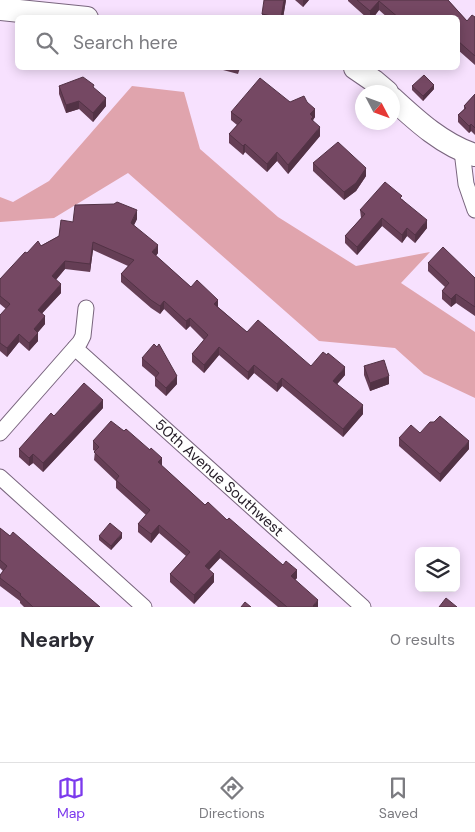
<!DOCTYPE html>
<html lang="en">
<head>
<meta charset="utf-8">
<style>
	body { margin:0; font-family:"DM Sans",sans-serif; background:#f7f7f7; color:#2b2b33 }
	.controls { position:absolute; right:15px; bottom:15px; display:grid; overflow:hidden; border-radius:8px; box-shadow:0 2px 12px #0003 }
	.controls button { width:45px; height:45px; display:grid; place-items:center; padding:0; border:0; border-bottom:1px solid #e1e1e2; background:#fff; color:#2b2b33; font:25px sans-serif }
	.compass { position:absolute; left:355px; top:85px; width:45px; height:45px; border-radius:50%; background:#fff; box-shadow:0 2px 12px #0003; rotate:131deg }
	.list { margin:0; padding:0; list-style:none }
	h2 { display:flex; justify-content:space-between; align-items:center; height:65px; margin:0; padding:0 20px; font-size:21px }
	h2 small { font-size:16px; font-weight:400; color:#7c7c81 }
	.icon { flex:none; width:28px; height:28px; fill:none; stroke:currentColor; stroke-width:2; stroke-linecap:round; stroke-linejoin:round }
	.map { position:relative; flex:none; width:475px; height:607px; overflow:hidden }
	.search { position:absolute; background:#fff; box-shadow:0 2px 12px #0003; left:15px; right:15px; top:15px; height:55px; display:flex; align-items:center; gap:12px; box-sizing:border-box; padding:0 18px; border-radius:8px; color:#7c7c81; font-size:19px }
	.sheet { height:155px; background:#fff }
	nav { display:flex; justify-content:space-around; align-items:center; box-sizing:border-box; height:70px; border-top:1px solid #e1e1e2; background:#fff; font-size:14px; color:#7c7c81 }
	nav a { display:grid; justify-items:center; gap:2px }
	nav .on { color:#7c3aed }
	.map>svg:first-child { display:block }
	.forest { fill:#e0a4ad }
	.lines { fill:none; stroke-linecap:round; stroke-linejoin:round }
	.minor-casing { stroke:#79657e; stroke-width:17 }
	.secondary-casing { stroke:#79657e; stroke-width:24 }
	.minor { stroke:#fff; stroke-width:15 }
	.secondary { stroke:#fff; stroke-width:22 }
	.wall { fill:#653e55 }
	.shaded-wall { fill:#523245 }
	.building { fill:#754863; stroke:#523245 }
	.labels { text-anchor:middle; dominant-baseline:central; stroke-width:5; stroke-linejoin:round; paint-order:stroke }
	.street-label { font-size:15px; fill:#231b26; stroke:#faf5fb }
</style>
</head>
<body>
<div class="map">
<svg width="475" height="607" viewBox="0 0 475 607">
	<rect width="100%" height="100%" fill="#f7e1fe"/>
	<polygon class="forest" points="132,86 184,92 200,149 278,217 356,266 430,252 401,283 475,332 475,398 424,374 395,348 319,341 128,173 54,218 0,222 0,197 13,202 49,181"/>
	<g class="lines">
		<g class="minor-casing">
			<g id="minor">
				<polyline points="462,151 466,184 475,210"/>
				<path id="s1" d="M75 348 363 607"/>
				<polyline points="0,433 80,342 83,336 86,308"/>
				<polyline points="0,477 144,607"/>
			</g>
		</g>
		<g class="secondary-casing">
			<g id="secondary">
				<polyline points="0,9 87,18"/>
				<polyline points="355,68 374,81 387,92"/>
				<path d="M392 98C417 121 443 145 475 155"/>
			</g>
		</g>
		<use href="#minor" class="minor"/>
		<use href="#secondary" class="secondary"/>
	</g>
	<g class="wall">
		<polygon points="286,0 283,18 262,18 262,14"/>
		<polygon points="295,0 309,0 303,7"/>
		<polygon points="348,0 448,0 467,21 475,17 475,65 458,50 458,18 388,18 379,10 373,18 367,18 348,1"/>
		<polygon points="223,68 240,68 238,74 223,70"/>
		<polygon points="59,86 94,88 106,106 93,122 79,109 66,113 59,94"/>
		<polygon points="412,86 434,89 423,101 412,90"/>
		<polygon points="475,94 475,135 471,131 469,133 458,122 458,115 464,109 464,106"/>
		<polygon points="290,102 307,102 315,117 313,120 320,136 288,174 277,161 267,172 245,152 243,155 229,143 229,134 237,125 231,120 231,112"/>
		<polygon points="313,163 366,176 356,191 344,200 313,171"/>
		<polygon points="402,199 427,228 415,243 407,236 402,243 382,226 357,255 345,243 345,236 361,218 360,210"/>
		<polygon points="137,219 134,225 158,253 156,256 191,287 218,307 247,332 311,366 345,375 337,384 363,414 343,437 282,386 277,392 254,373 248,380 219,355 204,373 192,362 192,354 204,340 190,326 186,330 164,309 160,314 151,308 121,282 121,274 128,266 93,250 90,272 65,269 56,280 61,293 42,313 45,324 38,332 38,341 29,351 19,342 7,357 0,351 0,315 6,309 0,304 0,279 27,253 59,236 73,222"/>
		<polygon points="428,263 475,278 475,316 456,303 451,307 442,299 442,291 445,287 428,271"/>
		<polygon points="142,358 177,384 166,396 155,386 155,377 142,366"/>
		<polygon points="364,366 389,384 370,391 364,375"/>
		<polygon points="103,408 43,472 33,463 29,466 19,457 19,449 54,416"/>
		<polygon points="420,433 469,449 440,482 399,446 399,438"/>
		<polygon points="93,441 162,466 205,505 227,520 297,578 295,580 318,607 278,607 220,558 209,570 214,582 194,604 170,582 170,574 186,556 159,533 151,543 138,532 138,524 146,515 116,488 116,481 94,460 95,451 93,450"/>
		<polygon points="0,528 100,607 24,607 20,603 20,601 0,586 0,575 3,571 0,568"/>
		<polygon points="99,536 122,538 111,550 99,540"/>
	</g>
	<g class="shaded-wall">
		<polygon points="284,0 286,0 283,18 281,18"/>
		<polygon points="303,0 309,0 303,7"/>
		<polygon points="379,1 379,10 373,18 370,18 370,11"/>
		<polygon points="434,85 434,89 423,101 423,96"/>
		<polygon points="106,98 106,106 93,122 93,113"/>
		<polygon points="79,101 79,109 66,113 66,105"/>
		<polygon points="315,109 315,117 313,120 313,125 310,114"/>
		<polygon points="471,124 471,131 469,133 469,126"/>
		<polygon points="320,127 320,136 288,174 288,165"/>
		<polygon points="245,144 245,152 243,155 243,146"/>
		<polygon points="277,152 277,161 267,172 267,164"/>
		<polygon points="366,168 366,176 356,191 344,200 344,192"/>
		<polygon points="137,210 137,219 131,231 131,223"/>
		<polygon points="382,218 382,226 357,255 357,247"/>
		<polygon points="427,220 427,228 415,243 415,235"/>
		<polygon points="407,228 407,236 402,243 402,235"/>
		<polygon points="93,242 93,250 90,272 90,264"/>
		<polygon points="158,245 158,253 152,260 152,252"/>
		<polygon points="65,261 65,269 52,284 52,276"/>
		<polygon points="61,284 61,293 38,318 38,310"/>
		<polygon points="456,294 456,303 451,307 451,299"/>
		<polygon points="218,300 218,308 214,304"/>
		<polygon points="164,301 164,309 160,314 160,306"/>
		<polygon points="45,316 45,324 34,337 34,329"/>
		<polygon points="190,318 190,326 186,330 186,321"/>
		<polygon points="38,333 38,341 29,351 29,343"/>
		<polygon points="19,334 19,342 7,357 7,348"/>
		<polygon points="219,347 219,355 204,373 204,365"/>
		<polygon points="254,365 254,373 248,380 248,372"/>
		<polygon points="345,367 345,375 333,389 333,381"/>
		<polygon points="177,376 177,384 166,396 166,388"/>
		<polygon points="389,376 389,384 370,391 370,383"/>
		<polygon points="282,378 282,386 277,392 277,384"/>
		<polygon points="103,400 103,408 43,472 43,463"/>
		<polygon points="363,405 363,414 343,437 343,429"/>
		<polygon points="469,441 469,449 440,482 440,474"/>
		<polygon points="33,454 33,463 29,466 29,458"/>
		<polygon points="162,458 162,466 158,462"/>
		<polygon points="159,525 159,533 151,543 151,534"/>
		<polygon points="122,533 122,538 111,550 111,546"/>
		<polygon points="220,550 220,558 205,574 205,566"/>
		<polygon points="297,570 297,578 291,584 291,576"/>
		<polygon points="214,574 214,582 194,604 194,595"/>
		<polygon points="318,600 318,607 313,607 313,606"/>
	</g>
	<g class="building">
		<polygon points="264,0 284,0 281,18 262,14"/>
		<polygon points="357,0 448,0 467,21 472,15 475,17 475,56 458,41 458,18 399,18 379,1 370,11"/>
		<polygon points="424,75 434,85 423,96 412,86"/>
		<polygon points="83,77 94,85 93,87 106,98 93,113 79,101 66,105 59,86"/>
		<polygon points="260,78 290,102 304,96 307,102 315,109 310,114 313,117 311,119 320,127 288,165 277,152 267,164 245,144 243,146 229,134 242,120 231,112"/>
		<polygon points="475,94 475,128 471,124 469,126 458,115 466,108 464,106"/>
		<polygon points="338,142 366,168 356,183 344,192 313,163"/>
		<polygon points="385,182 402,196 400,198 427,220 415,235 407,228 402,235 382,218 357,247 345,236 365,214 360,210"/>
		<polygon points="117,202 137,210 131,223 158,245 152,252 191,287 197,280 218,300 214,304 247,332 258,320 311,366 323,352 327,355 328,353 345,367 333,381 363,405 343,429 282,378 277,384 254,365 248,372 219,347 204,365 192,354 208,335 190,318 186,321 164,301 160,306 151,300 121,274 134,260 93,242 90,264 65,261 52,276 61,284 38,310 45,316 34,329 38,333 29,343 19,334 7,348 0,343 0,315 10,304 0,296 0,279 25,252 27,253 38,241 41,246 59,236 61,220 73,222 75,205 114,204"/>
		<polygon points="443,247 475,278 475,307 456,294 451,299 442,291 449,283 428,263"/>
		<polygon points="154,344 157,347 159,344 177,376 166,388 155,378 159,373 142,358"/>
		<polygon points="384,360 389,376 370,383 364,366"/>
		<polygon points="84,383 103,400 43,463 33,454 29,458 19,449 51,413 54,416"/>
		<polygon points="440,416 469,441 440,474 399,438 411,425 420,433 430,422 434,422"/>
		<polygon points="111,421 124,431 126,429 150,450 151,448 162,458 158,462 205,505 208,502 227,520 229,518 283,565 286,561 297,570 291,576 318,600 313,606 314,607 287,607 220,550 205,566 214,574 194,595 170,574 190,552 159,525 151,534 138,524 150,510 116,480 119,476 94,452 99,447 93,441"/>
		<polygon points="110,523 122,533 111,546 99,536"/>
		<polygon points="0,528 10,536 13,532 100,607 33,607 20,595 21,594 0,578 0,575 7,566 0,560"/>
		<polygon points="446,598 457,607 439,607"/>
		<polygon points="245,602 251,607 241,607"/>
	</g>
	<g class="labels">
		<g class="street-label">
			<text stroke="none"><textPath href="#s1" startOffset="194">50th Avenue Southwest</textPath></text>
		</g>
	</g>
</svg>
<div class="controls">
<button><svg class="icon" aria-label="layers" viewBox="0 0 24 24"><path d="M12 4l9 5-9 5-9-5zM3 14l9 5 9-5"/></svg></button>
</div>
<svg class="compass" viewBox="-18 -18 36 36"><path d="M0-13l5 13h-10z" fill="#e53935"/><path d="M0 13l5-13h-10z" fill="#7c7c81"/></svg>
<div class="search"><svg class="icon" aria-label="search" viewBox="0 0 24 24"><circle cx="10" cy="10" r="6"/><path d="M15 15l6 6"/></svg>Search here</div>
</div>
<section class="sheet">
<h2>Nearby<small>0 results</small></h2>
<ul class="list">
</ul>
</section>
<nav>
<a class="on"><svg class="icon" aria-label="map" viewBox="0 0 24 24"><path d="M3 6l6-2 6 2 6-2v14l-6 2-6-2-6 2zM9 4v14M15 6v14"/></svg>Map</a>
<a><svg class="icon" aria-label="directions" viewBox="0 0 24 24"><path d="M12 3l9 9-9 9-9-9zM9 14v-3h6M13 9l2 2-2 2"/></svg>Directions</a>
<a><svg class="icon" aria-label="saved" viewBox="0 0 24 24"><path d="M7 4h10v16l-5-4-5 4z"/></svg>Saved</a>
</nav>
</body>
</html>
